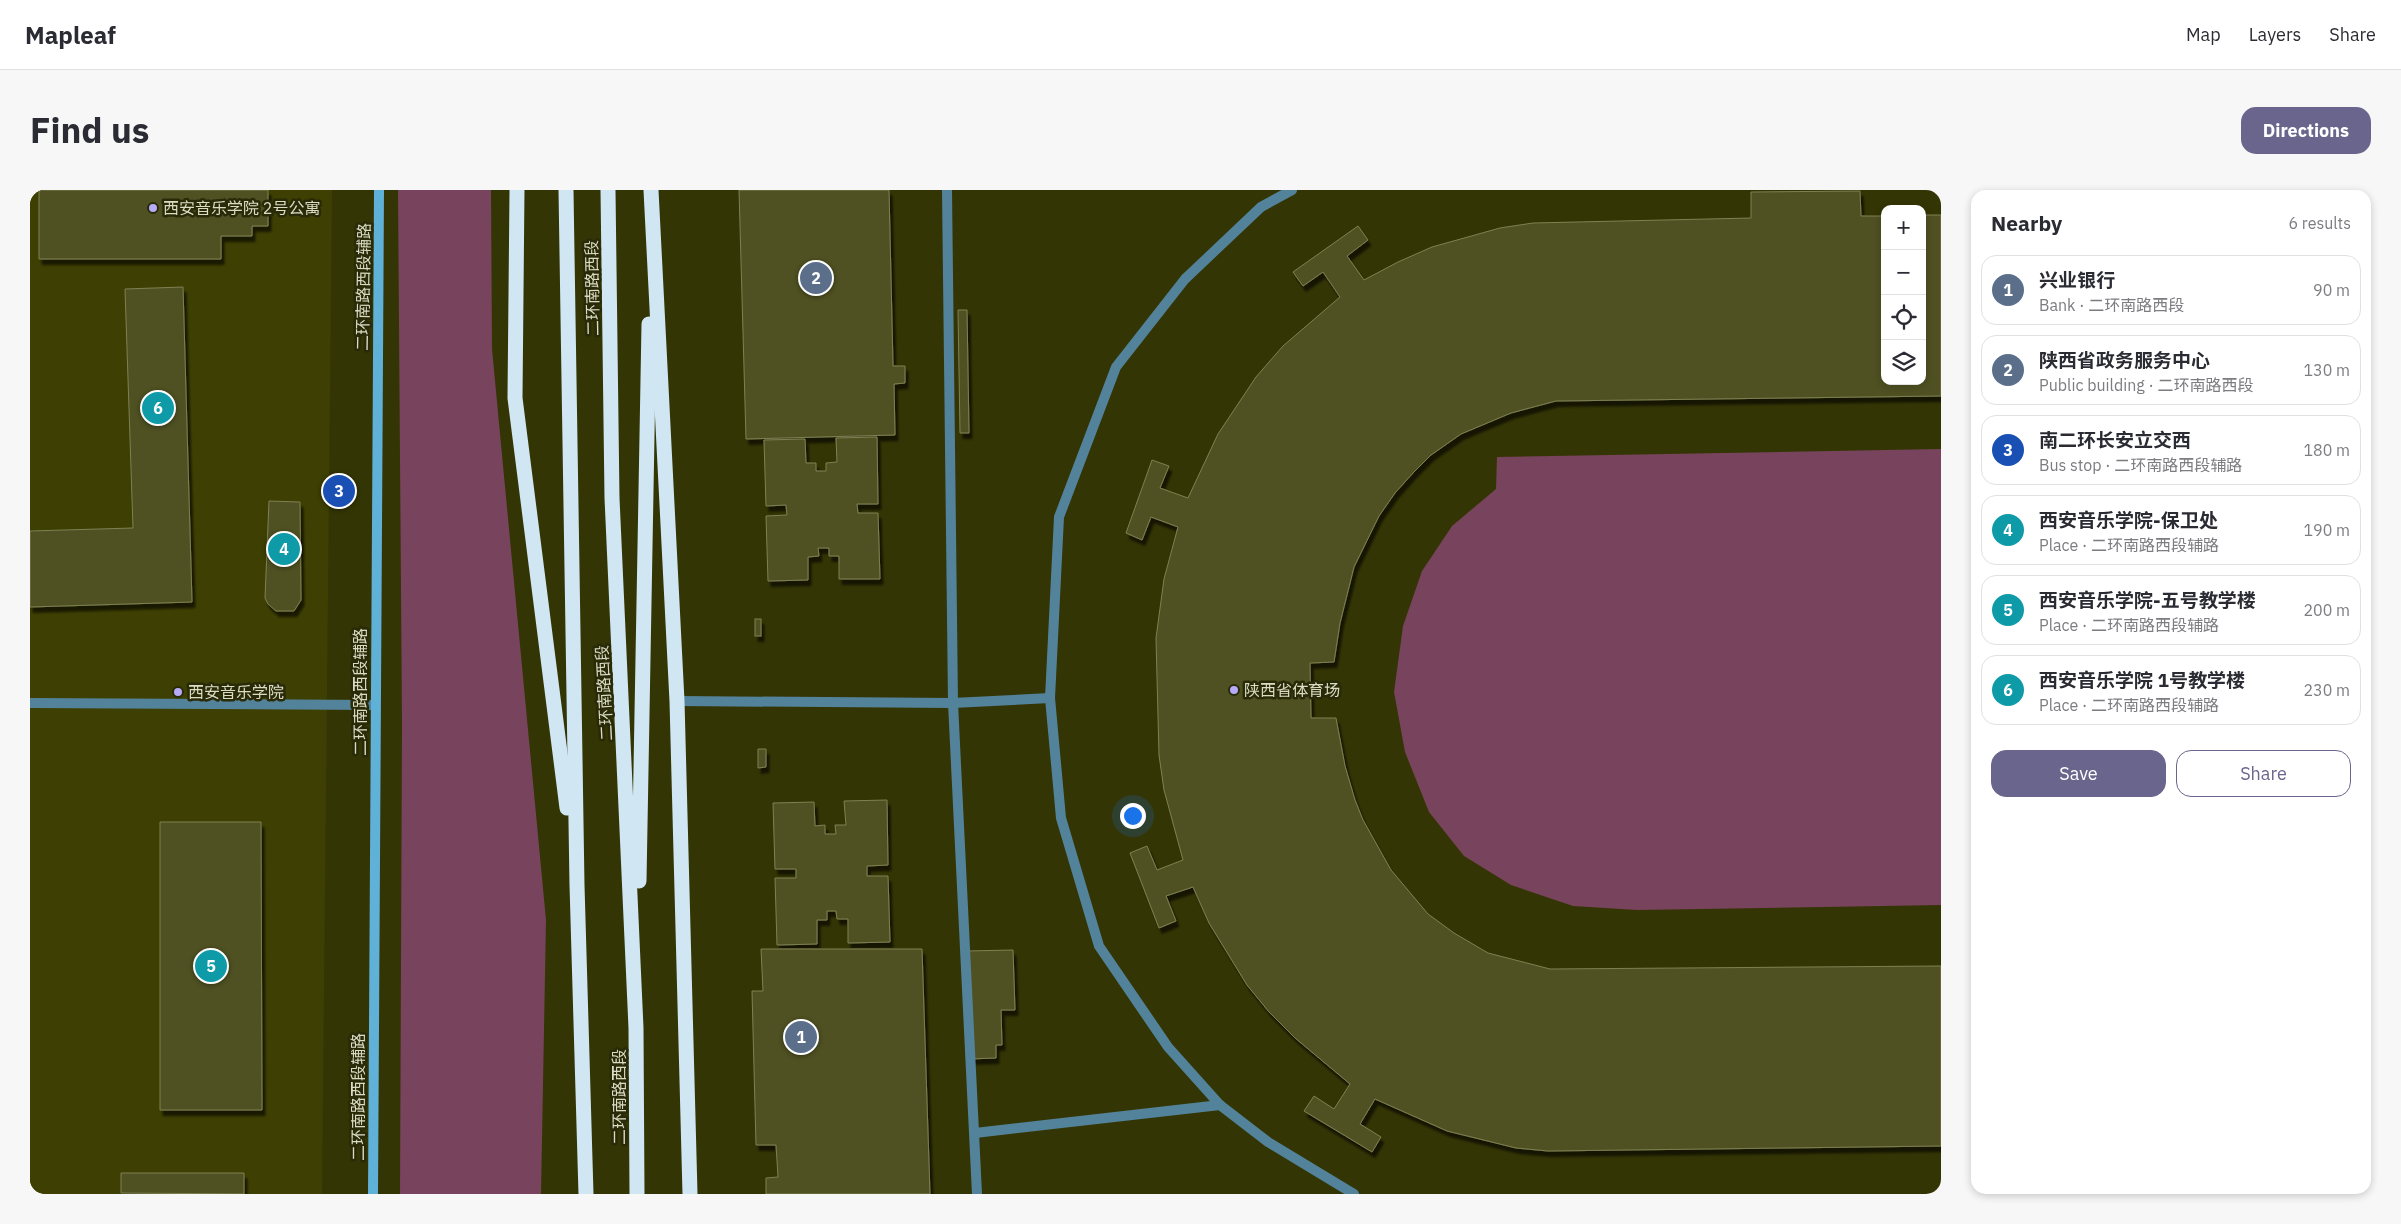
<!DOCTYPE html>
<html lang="en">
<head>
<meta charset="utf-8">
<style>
	body { margin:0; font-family:"IBM Plex Sans","Noto Sans SC",sans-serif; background:#f7f7f7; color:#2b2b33 }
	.controls { position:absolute; right:15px; top:15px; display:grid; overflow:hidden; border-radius:10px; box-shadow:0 2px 8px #0003 }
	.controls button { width:45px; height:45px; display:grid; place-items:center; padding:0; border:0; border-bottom:1px solid #e1e1e2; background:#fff; color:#2b2b33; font:25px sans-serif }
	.you { position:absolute; left:1102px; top:625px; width:18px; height:18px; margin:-12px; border:4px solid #fff; border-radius:50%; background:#1a73e8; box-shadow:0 0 0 8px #1a73e833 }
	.badge { display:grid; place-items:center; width:32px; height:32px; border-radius:50%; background:#6a658c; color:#fff; font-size:16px; font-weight:700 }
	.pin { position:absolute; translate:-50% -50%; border:2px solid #fff; box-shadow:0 1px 5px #0006 }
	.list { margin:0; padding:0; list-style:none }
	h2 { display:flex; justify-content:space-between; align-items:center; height:65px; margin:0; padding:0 20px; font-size:21px }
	h2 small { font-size:16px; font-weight:400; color:#7c7c81 }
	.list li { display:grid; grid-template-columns:32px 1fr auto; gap:15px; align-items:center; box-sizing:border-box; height:70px; margin:0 10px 10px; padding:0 10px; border:1px solid #e1e1e2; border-radius:15px }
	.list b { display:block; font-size:19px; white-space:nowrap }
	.list p { margin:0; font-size:16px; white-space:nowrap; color:#7c7c81 }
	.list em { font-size:16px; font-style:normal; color:#7c7c81 }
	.actions { display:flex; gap:10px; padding:15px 20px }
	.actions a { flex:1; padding:11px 0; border:1px solid #6a658c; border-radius:15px; text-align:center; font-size:18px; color:#6a658c }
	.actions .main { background:#6a658c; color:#fff }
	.icon { flex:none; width:28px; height:28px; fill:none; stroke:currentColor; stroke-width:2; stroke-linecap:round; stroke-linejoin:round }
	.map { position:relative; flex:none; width:1911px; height:1004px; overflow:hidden; border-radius:15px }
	header { display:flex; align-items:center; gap:30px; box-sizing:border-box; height:70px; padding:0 25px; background:#fff; border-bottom:1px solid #e1e1e2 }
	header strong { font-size:24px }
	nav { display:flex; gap:28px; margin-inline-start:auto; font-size:18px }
	.intro { display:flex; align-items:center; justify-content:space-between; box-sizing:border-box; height:120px; padding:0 30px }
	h1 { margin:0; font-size:35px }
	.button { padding:12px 22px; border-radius:15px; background:#6a658c; color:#fff; font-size:18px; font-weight:700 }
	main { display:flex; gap:30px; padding:0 30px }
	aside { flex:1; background:#fff; border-radius:15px; box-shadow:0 2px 8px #0003 }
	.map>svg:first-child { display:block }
	.built { fill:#3e3f02 }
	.green { fill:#78435c }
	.building { fill:#505124; stroke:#7e8152; filter:url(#shadow) }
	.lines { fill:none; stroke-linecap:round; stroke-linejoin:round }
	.lane { stroke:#53839b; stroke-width:10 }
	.street { stroke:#53839b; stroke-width:10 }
	.secondary { stroke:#60b1d7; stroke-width:10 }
	.highway { stroke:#d0e6f2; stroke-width:15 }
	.poi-dot { fill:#b7abf8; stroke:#292a07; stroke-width:2 }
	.labels { text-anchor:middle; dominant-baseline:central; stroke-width:5; stroke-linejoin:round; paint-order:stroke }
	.poi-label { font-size:16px; fill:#dadcc4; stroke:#292a07; text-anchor:start }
	.street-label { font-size:16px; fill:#dadcc4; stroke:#292a07 }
</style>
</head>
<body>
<header>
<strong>Mapleaf</strong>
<nav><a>Map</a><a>Layers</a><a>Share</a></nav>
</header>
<div class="intro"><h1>Find us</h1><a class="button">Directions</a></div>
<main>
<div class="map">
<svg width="1911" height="1004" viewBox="0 0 1911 1004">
	<defs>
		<filter id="shadow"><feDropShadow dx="3" dy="5.5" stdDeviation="1" flood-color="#0009"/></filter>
	</defs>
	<rect width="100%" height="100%" fill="#343504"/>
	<polygon class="built" points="0,0 302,0 292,1004 0,1004"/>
	<g class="green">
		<polygon points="368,0 461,0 462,159 516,730 511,1004 370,1004 372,535"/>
		<polygon points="1911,259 1911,715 1607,720 1543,716 1481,695 1434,666 1399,622 1375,562 1364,502 1373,436 1392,381 1422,336 1466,299 1467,267"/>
	</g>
	<g class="building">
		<polygon points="9,0 238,0 238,36 222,36 222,46 191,46 191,69 9,69"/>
		<polygon points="709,0 859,0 863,176 875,176 875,193 864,194 865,245 716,249"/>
		<polygon points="1830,1 1831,26 1855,26 1855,191 1892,191 1892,25 1911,25 1911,206 1526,211 1481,223 1431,244 1401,265 1383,283 1365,303 1349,326 1324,377 1310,433 1304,472 1280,473 1281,528 1306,528 1315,576 1325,610 1333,630 1361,680 1398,724 1424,743 1458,763 1520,779 1911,776 1911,956 1518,961 1486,958 1417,941 1345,909 1330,934 1351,947 1342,962 1274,921 1284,906 1304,919 1320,894 1265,848 1239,822 1217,795 1179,733 1163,697 1136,706 1146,731 1129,738 1100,663 1117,656 1127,680 1153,670 1134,600 1129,565 1126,448 1134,389 1148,337 1121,327 1112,350 1096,343 1122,270 1139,276 1130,298 1158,308 1188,244 1226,187 1253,156 1310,107 1293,82 1273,96 1263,82 1328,36 1338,50 1317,66 1334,90 1368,72 1402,57 1470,38 1503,33 1721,28 1721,2"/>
		<polygon points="153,97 162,412 0,417 0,341 103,338 95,99"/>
		<polygon points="928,120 937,120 939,243 930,243"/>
		<polygon points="847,247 848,314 827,314 828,323 848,323 850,389 809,389 809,366 799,366 799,358 788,358 789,366 778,367 778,390 738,391 736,326 757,325 756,315 736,316 734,250 775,249 776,273 786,273 786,281 796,281 796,273 807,272 806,248"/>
		<polygon points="239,311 270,312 271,410 264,421 246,421 238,414 235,408"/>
		<rect x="725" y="429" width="6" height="17"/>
		<polygon points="728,559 736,559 736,577 728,578"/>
		<polygon points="857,610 858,675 837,676 837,686 858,686 860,752 818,753 818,729 807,729 806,721 797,721 797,730 787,730 787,754 747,755 745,688 766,688 766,679 745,679 743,613 784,612 785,636 795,635 795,644 806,644 805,635 816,635 814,611"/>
		<polygon points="130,632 231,632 232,920 130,920"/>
		<polygon points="731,759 892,759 900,1004 736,1004 736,988 748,987 746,955 726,955 722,801 733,801"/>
		<polygon points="983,760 985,820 971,820 972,855 966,855 966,868 939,869 937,761"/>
		<polygon points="91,983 214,983 214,1004 91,1003"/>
	</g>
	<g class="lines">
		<polyline class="lane" points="945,943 1190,915"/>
		<g class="street">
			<polyline points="917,0 923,513 947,1004"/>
			<polyline points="1262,0 1231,17 1155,89 1086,177 1029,327 1020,508 1031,628 1069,756 1138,857 1190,915 1238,952 1324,1004"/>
			<polyline points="647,511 923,513 1020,508"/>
			<polyline points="0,513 345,515"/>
		</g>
		<polyline class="secondary" points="343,1004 349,0"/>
		<g class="highway">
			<polyline points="487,0 485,208 537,618"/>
			<polyline points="536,0 547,695 556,1004"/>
			<polyline points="578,0 582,308 606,838 607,1004"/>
			<polyline points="621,0 647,511 660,1004"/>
			<polyline points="609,691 619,134"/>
		</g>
	</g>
	<g class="poi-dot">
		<circle cx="123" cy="18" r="5"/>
		<circle cx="1204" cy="500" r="5"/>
		<circle cx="148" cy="502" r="5"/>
	</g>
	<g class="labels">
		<g class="poi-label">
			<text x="133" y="18">西安音乐学院 2号公寓</text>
			<text x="1214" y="500">陕西省体育场</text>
			<text x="158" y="502">西安音乐学院</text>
		</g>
		<g class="street-label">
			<text transform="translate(333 97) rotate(-89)">二环南路西段辅路</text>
			<text transform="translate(562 98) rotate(-91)">二环南路西段</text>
			<text transform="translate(330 502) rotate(-90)">二环南路西段辅路</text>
			<text transform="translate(574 503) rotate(-93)">二环南路西段</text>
			<text transform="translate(328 907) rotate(-90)">二环南路西段辅路</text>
			<text transform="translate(589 907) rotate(-90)">二环南路西段</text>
		</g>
	</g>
</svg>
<div class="controls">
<button>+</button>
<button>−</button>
<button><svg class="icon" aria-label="locate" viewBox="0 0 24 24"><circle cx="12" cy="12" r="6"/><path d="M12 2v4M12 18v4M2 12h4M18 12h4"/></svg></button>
<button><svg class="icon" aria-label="layers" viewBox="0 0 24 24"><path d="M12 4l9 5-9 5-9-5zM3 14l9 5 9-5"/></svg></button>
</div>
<div class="you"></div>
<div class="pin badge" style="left:771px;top:847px;background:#5c6f8a">1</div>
<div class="pin badge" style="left:786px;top:88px;background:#5c6f8a">2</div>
<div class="pin badge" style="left:309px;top:301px;background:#1a4fb4">3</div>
<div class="pin badge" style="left:254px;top:359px;background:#0f9aa8">4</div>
<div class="pin badge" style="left:181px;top:776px;background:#0f9aa8">5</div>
<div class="pin badge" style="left:128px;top:218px;background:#0f9aa8">6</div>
</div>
<aside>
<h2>Nearby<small>6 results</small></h2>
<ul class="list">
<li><span class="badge" style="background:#5c6f8a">1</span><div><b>兴业银行</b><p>Bank · 二环南路西段</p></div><em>90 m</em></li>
<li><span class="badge" style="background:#5c6f8a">2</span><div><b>陕西省政务服务中心</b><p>Public building · 二环南路西段</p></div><em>130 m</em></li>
<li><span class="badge" style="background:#1a4fb4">3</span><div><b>南二环长安立交西</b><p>Bus stop · 二环南路西段辅路</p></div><em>180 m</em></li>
<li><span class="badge" style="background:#0f9aa8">4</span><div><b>西安音乐学院-保卫处</b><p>Place · 二环南路西段辅路</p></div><em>190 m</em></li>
<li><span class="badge" style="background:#0f9aa8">5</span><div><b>西安音乐学院-五号教学楼</b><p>Place · 二环南路西段辅路</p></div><em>200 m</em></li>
<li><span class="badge" style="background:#0f9aa8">6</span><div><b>西安音乐学院 1号教学楼</b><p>Place · 二环南路西段辅路</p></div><em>230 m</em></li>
</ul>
<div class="actions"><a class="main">Save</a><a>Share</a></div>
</aside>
</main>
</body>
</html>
